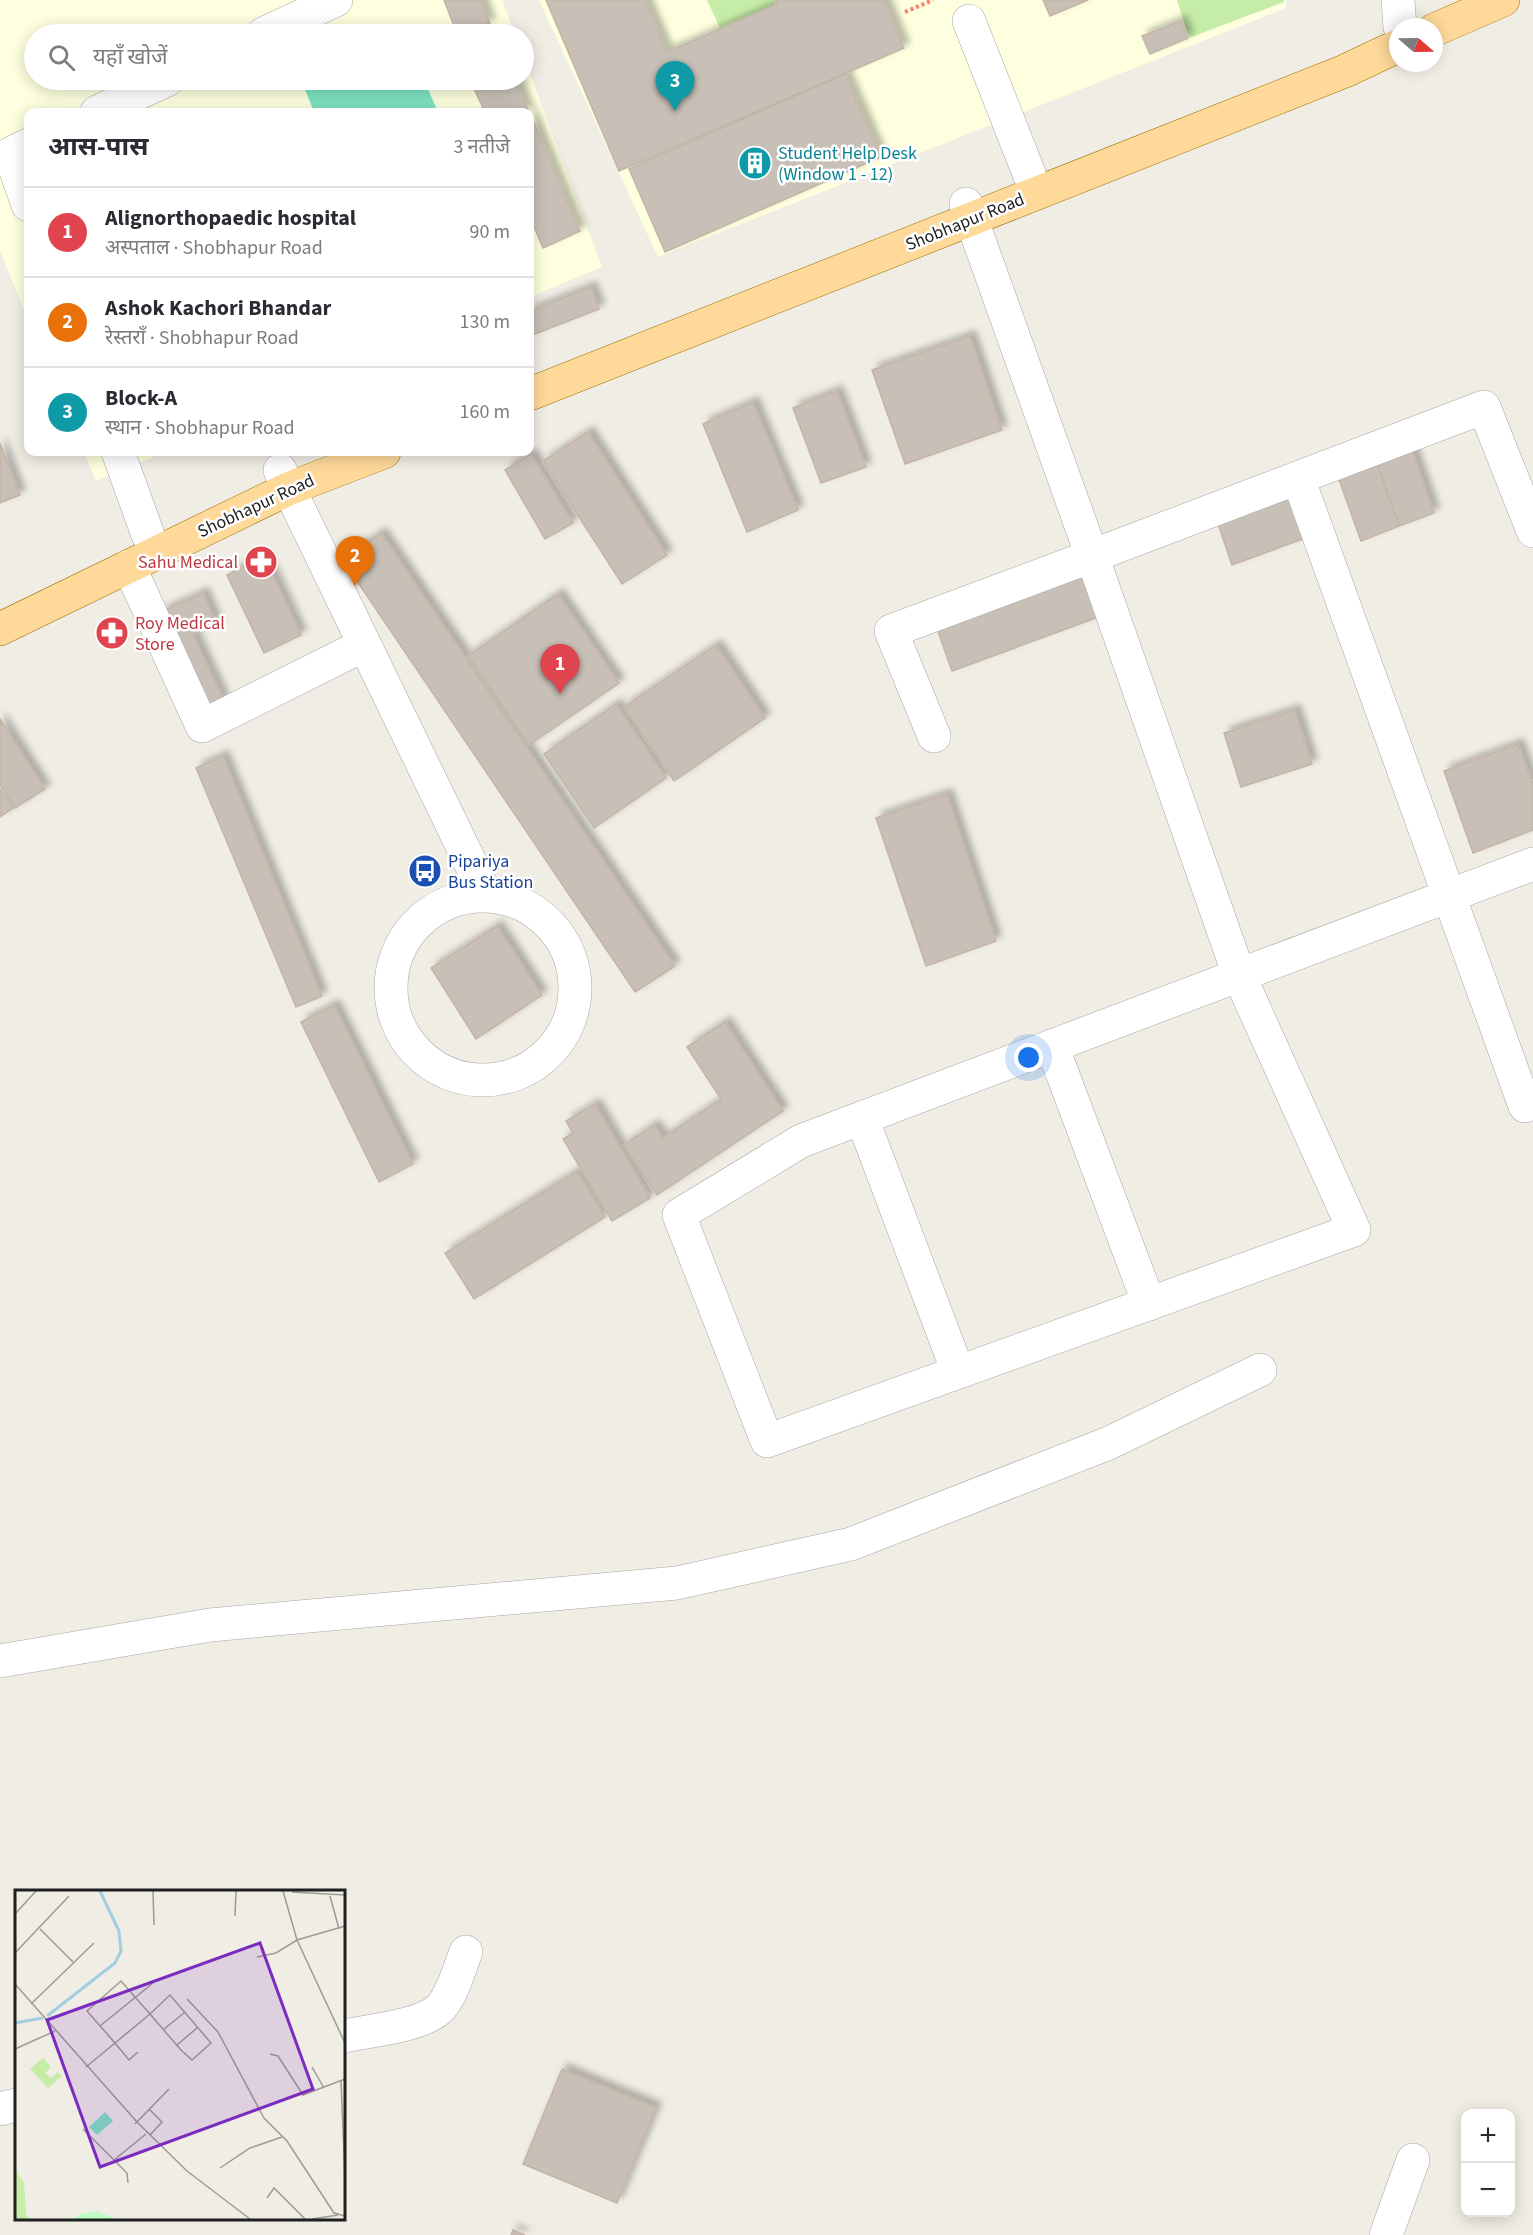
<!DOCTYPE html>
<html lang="hi">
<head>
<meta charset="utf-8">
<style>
	body { margin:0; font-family:"Source Sans 3","Noto Sans Devanagari",sans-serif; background:#f7f7f7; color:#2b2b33 }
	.controls { position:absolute; right:18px; bottom:18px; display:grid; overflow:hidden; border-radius:12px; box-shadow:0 3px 15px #0003 }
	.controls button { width:54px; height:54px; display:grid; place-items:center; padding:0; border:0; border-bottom:2px solid #e1e1e2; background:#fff; color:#2b2b33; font:30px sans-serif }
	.compass { position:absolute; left:1389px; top:18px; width:54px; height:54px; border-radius:50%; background:#fff; box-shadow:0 3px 15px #0003; rotate:110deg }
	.you { position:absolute; left:1029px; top:1058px; width:21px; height:21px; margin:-15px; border:4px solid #fff; border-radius:50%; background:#1a73e8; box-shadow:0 0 0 9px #1a73e833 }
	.badge { display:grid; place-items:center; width:39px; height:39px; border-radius:50%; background:#db2777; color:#fff; font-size:20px; font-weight:700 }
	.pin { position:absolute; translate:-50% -50px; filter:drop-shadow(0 2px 3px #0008) }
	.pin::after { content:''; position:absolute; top:32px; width:21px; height:18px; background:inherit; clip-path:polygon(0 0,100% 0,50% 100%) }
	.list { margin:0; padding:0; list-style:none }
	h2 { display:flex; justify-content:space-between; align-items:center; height:78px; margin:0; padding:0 24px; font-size:26px }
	h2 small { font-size:20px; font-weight:400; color:#7c7c81 }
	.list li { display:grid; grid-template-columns:39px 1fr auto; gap:18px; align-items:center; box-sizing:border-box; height:90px; padding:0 24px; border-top:2px solid #e1e1e2 }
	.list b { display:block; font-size:22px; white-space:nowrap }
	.list p { margin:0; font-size:20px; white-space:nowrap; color:#7c7c81 }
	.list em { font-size:20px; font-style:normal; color:#7c7c81 }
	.icon { flex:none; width:33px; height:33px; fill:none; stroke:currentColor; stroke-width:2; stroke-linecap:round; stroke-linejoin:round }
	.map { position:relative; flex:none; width:1533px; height:2235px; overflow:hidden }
	.search { position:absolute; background:#fff; box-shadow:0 3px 15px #0003; left:24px; top:24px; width:510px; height:66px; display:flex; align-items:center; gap:15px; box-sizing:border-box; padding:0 21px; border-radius:33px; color:#7c7c81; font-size:22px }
	.panel { position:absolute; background:#fff; box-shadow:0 3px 15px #0003; left:24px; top:108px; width:510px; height:348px; border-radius:12px }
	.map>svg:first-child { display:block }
	.education { fill:#fdffde }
	.grass { fill:#c6eda7 }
	.pitch { fill:#7ee4c2 }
	.building { fill:#c8c0b7; stroke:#c3b4a6; stroke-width:1.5; filter:url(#shadow) }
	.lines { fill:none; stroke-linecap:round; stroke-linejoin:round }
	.minor-casing { stroke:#a6a6a6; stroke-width:34 }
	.major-casing { stroke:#996f00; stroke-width:34 }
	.path { stroke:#ff7e66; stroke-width:4; stroke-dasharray:3 3; stroke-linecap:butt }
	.minor { stroke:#fff; stroke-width:33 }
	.major { stroke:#ffd99a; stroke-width:33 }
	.labels { text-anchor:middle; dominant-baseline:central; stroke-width:5; stroke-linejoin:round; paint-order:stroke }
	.culture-label { font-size:18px; fill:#0d838f; stroke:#fff; text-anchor:start }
	.street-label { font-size:18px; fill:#1f1f1f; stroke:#fff }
	.health-label { font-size:18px; fill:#be3a42; stroke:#fff; text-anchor:end }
	.transit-label { font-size:18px; fill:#164399; stroke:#fff; text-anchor:start }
	.inset-river { fill:none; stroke:#a2cfe0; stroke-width:3 }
	.inset-road { fill:none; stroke:#9c9b95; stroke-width:1.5 }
	.view { fill:#7b2cbf; fill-opacity:0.15; stroke:#7b2cbf; stroke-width:3 }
	.inset-edge { fill:none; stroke:#1f1f1f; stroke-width:3 }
</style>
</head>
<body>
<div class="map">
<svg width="1533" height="2235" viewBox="0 0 1533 2235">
	<defs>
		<filter id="shadow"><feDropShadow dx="5.5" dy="-5.5" stdDeviation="3" flood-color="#0004"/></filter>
	</defs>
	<rect width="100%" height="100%" fill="#f0ede4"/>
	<g class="education">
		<polygon points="0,0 502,0 515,34 34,34 34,80 524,80 524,58 602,267 530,297 530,112 28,112 28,320 0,251"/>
		<polygon points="539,0 1286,0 1286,8 658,257"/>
		<polygon points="84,452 165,452 96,481"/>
	</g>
	<g class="grass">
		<polygon points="707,0 774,0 776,4 720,28"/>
		<polygon points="1177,0 1284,0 1284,2 1189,38"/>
	</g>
	<polygon class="pitch" points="307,80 424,80 438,112 314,112 302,82"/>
	<g class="building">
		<polygon points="444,0 481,0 490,23 457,34"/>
		<polygon points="546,0 645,0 667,52 777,4 775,0 884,0 904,48 619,171"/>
		<polygon points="1043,0 1088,0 1050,16"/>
		<polygon points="1181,21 1188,38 1150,54 1142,36"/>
		<polygon points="845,74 881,157 665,252 629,169"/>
		<polygon points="470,80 515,80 529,112 485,112"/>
		<polygon points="530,113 580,231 543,248 530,217"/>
		<polygon points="591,287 599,309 530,336 530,311"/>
		<polygon points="970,336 1002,430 905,464 872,370"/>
		<polygon points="837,391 866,467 821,483 793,408"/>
		<polygon points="753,402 798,510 747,532 703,424"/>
		<polygon points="588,432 667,555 622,584 543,461"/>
		<polygon points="0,443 20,495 0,503"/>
		<polygon points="1411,447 1434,513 1399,526 1376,460"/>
		<polygon points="531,454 573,523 545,539 505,470"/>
		<polygon points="1376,460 1399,526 1361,541 1337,474"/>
		<polygon points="1288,492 1305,538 1232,565 1216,518"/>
		<polygon points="381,533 675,966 635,992 342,559"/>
		<polygon points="264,556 301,635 264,653 227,575"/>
		<polygon points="1089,571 1104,615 952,671 936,626"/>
		<polygon points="203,593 216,623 193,634 224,701 205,710 161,612"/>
		<polygon points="558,594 619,683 529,745 468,656"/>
		<polygon points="716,645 765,718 674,781 624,707"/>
		<polygon points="616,704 666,778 594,828 544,754"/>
		<polygon points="1295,710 1312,764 1241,787 1224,733"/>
		<polygon points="0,719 45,789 15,808 0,785"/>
		<polygon points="1518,744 1533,784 1533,830 1473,853 1444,771"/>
		<polygon points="223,756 322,996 296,1007 196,768"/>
		<polygon points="0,789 13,808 0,817"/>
		<polygon points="947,794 996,941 926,966 876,818"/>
		<polygon points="497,926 542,995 476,1039 431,968"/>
		<polygon points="334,1005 413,1164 379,1182 301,1022"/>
		<polygon points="725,1022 783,1111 657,1195 624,1145 654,1125 663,1138 721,1099 687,1047"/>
		<polygon points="595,1104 650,1198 612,1221 563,1139 573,1133 566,1121"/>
		<polygon points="577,1171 605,1217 474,1299 445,1253"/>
		<polygon points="562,2069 656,2108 617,2203 523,2164"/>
		<polygon points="513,2230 525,2235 511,2235"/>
	</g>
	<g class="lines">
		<g class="minor-casing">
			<g id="minor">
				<polyline points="1398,0 1400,27"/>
				<polyline points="969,21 1030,176"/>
				<polyline points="263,34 336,0"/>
				<polyline points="97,112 167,80"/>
				<polyline points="28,145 10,154 28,205"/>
				<polyline points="966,204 1092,556 1484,407 1533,531"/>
				<polyline points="118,452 148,535"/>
				<polyline points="280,470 486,895"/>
				<polyline points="1298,478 1525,1106"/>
				<polyline points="129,566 202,726 364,645"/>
				<polyline points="934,736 891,631 1092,556 1239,975 1354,1230 767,1441 679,1215 801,1141 1533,864"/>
				<circle cx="483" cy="988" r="92"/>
				<polyline points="1052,1046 1149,1304"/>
				<polyline points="862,1118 958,1372"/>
				<polyline points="0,1661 210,1625 677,1583 851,1544 1109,1443 1260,1370"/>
				<path d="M344 2036C367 2031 420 2026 438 2010 452 1998 459 1969 466 1952"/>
				<polyline points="0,2109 16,2105"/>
				<polyline points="1386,2235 1413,2160"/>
			</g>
		</g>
		<g class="major-casing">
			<g id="major">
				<polyline points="1434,30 1503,0"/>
				<polyline points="530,394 1345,71 1398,46"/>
				<polyline points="0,629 288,489 384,452"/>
			</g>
		</g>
		<polyline class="path" points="905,12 933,0"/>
		<use href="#minor" class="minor"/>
		<use href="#major" class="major"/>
	</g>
	<defs>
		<g id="building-disc" transform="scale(1.725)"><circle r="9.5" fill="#0f9aa8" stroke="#fff"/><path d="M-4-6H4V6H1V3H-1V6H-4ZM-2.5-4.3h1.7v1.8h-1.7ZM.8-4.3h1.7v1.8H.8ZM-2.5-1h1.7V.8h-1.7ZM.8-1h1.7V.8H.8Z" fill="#fff"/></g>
		<g id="pharmacy-disc" transform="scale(1.725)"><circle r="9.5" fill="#e0444e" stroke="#fff"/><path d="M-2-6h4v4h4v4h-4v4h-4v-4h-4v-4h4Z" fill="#fff"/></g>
		<g id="bus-disc" transform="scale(1.725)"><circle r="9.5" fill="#1a4fb4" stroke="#fff"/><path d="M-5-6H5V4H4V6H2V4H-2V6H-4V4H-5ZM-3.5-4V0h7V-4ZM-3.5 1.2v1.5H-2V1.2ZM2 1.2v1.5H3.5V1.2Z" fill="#fff"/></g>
	</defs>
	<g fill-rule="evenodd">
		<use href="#building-disc" x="755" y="163"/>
		<use href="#pharmacy-disc" x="261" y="562"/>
		<use href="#pharmacy-disc" x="112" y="633"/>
		<use href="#bus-disc" x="425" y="871"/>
	</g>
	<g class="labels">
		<g class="culture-label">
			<text x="778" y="153">Student Help Desk<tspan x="778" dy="21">(Window 1 - 12)</tspan></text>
		</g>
		<g class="street-label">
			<text transform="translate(965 222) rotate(-22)">Shobhapur Road</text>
			<text transform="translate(256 506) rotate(-25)">Shobhapur Road</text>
		</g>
		<g class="health-label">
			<text x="238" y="562">Sahu Medical</text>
			<text x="135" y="623" text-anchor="start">Roy Medical<tspan x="135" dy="21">Store</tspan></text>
		</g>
		<g class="transit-label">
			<text x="448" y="861">Pipariya<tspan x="448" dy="21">Bus Station</tspan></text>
		</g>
	</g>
	<g transform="translate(15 1890)">
		<rect width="330" height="330" fill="#f0ede4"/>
		<path d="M28 168 36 177 30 183 36 188 43 182 47 186 33 198 15 179ZM0 279 9 293 11 325 16 329H0Z" fill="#c6eda7"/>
		<path d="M81 321 102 329H57L65 324Z" fill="#bffcc7"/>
		<path d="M90 222 98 231 82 245 74 237Z" fill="#7ee4c2"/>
		<path class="inset-river" d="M32 126 100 73 106 61 104 41 85 1M0 133 28 128"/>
		<path class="inset-road" d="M138 1 139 35M268 1 282 50 330 153M277 2 330 5M315 6 324 39M0 24 21 1M220 26 221 1M25 39 58 72M0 63 54 6M242 67 261 63 282 50 330 36M0 94 122 232 172 281 235 329M172 109 203 142 249 228 272 251 319 323 330 326M16 114 79 53M85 136 138 93M148 140 170 122M162 155 183 137M0 159 40 141M255 164 263 166 288 205 330 189M71 177 100 153 72 121 106 91 120 107 135 124 166 160 177 170 196 153 155 105 135 124 100 153 114 170 123 162M297 177 309 198M326 191 330 288M134 219 147 232 135 245M120 234 154 199M68 239 99 270 131 244M99 270 112 283 113 293M205 278 235 258 267 247M252 308 259 298 290 329M297 329 323 325"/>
		<path class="view" d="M245 53 298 199 85 277 32 130Z"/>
		<rect width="330" height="330" class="inset-edge"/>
	</g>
</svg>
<div class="controls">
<button>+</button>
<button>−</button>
</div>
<svg class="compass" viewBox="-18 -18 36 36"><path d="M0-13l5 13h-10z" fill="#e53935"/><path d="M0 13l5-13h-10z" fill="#7c7c81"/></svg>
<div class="you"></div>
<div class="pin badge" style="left:560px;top:694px;background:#e0444e">1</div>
<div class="pin badge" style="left:355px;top:586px;background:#e8710a">2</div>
<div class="pin badge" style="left:675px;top:111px;background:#0f9aa8">3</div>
<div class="search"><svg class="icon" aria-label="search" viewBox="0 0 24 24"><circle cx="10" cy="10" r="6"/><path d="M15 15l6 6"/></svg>यहाँ खोजें</div>
<section class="panel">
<h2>आस-पास<small>3 नतीजे</small></h2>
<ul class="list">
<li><span class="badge" style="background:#e0444e">1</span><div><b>Alignorthopaedic hospital</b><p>अस्पताल · Shobhapur Road</p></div><em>90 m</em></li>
<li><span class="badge" style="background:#e8710a">2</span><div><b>Ashok Kachori Bhandar</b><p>रेस्तराँ · Shobhapur Road</p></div><em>130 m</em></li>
<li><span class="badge" style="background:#0f9aa8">3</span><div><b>Block-A</b><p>स्थान · Shobhapur Road</p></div><em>160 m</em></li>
</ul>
</section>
</div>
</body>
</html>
